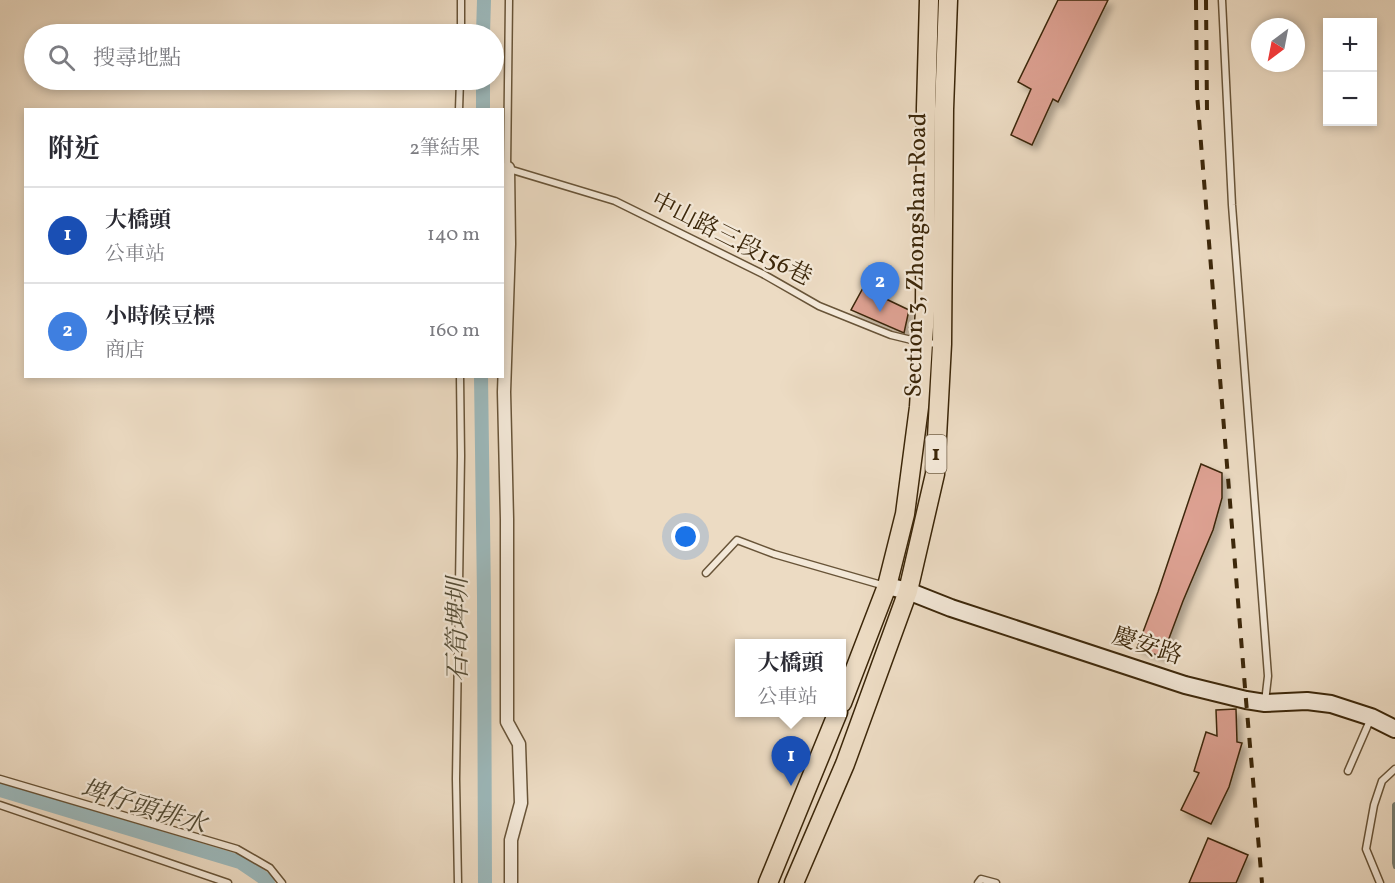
<!DOCTYPE html>
<html lang="zh-TW">
<head>
<meta charset="utf-8">
<style>
	body { margin:0; font-family:Vollkorn,"Noto Serif TC",serif; background:#f2f2f3; color:#2b2b33 }
	.controls { position:absolute; right:18px; top:18px; display:grid; overflow:hidden; border-radius:0px; box-shadow:0 3px 9px #0003 }
	.controls button { width:54px; height:54px; display:grid; place-items:center; padding:0; border:0; border-bottom:2px solid #e1e1e2; background:#fff; color:#2b2b33; font:30px sans-serif }
	.compass { position:absolute; left:1251px; top:18px; width:54px; height:54px; border-radius:50%; background:#fff; box-shadow:0 3px 9px #0003; rotate:212deg }
	.you { position:absolute; left:686px; top:537px; width:21px; height:21px; margin:-15px; border:4px solid #fff; border-radius:50%; background:#1a73e8; box-shadow:0 0 0 9px #1a73e833 }
	.badge { display:grid; place-items:center; width:39px; height:39px; border-radius:50%; background:#0f766e; color:#fff; font-size:20px; font-weight:700 }
	.pin { position:absolute; translate:-50% -50px; filter:drop-shadow(0 2px 3px #0008) }
	.pin::after { content:''; position:absolute; top:32px; width:21px; height:18px; background:inherit; clip-path:polygon(0 0,100% 0,50% 100%) }
	.popup { position:absolute; left:735px; top:639px; width:111px; height:78px; box-sizing:border-box; display:grid; place-content:center; border-radius:0px; background:#fff; filter:drop-shadow(0 2px 4px #0005); font-size:20px; white-space:nowrap; color:#7c7c81 }
	.popup b { font-size:22px; color:#2b2b33 }
	.popup::after { content:''; position:absolute; left:50%; top:100%; margin-left:-12px; border:12px solid transparent; border-top-color:#fff }
	.list { margin:0; padding:0; list-style:none }
	h2 { display:flex; justify-content:space-between; align-items:center; height:78px; margin:0; padding:0 24px; font-size:26px }
	h2 small { font-size:20px; font-weight:400; color:#7c7c81 }
	.list li { display:grid; grid-template-columns:39px 1fr auto; gap:18px; align-items:center; box-sizing:border-box; height:96px; padding:0 24px; border-top:2px solid #e1e1e2 }
	.list b { display:block; font-size:22px; white-space:nowrap }
	.list p { margin:0; font-size:20px; white-space:nowrap; color:#7c7c81 }
	.list em { font-size:20px; font-style:normal; color:#7c7c81 }
	.icon { flex:none; width:33px; height:33px; fill:none; stroke:currentColor; stroke-width:2; stroke-linecap:round; stroke-linejoin:round }
	.map { position:relative; flex:none; width:1395px; height:883px; overflow:hidden }
	.search { position:absolute; background:#fff; box-shadow:0 3px 9px #0003; left:24px; top:24px; width:480px; height:66px; display:flex; align-items:center; gap:15px; box-sizing:border-box; padding:0 21px; border-radius:33px; color:#7c7c81; font-size:22px }
	.panel { position:absolute; background:#fff; box-shadow:0 3px 9px #0003; left:24px; top:108px; width:480px; height:270px; border-radius:0px }
	.map>svg:first-child { display:block }
	.lines { fill:none; stroke-linecap:round; stroke-linejoin:round }
	.stream { stroke:#767f75; stroke-width:4 }
	.canal { stroke:#9cb9bc; stroke-width:14 }
	.building { fill:#dda192; stroke:#3c270a; stroke-width:1.5; filter:url(#shadow) }
	.lane-casing { stroke:#685438; stroke-width:9 }
	.street-casing { stroke:#685438; stroke-width:15 }
	.secondary-casing { stroke:#3c270a; stroke-width:20 }
	.primary-casing { stroke:#3c270a; stroke-width:21 }
	.lane { stroke:#f3e8d8; stroke-width:6 }
	.street { stroke:#f3e8d8; stroke-width:12 }
	.secondary { stroke:#f3e8d8; stroke-width:16 }
	.primary { stroke:#ecdbc3; stroke-width:18 }
	.rail { stroke:#3c270a; stroke-width:4; stroke-dasharray:10 10; stroke-linecap:butt }
	.labels { text-anchor:middle; dominant-baseline:central; stroke-width:4.5; stroke-linejoin:round; paint-order:stroke }
	.shield { fill:#f3e8d8; stroke:#736148; stroke-width:1.5 }
	.shield-label { font-size:22px; font-weight:bold; fill:#3c270a }
	.street-label { font-size:24px; fill:#3c270a; stroke:#f3e8d8 }
	.water-label { font-size:26px; font-style:italic; fill:#544c36; stroke:#f3e8d8 }
</style>
</head>
<body>
<div class="map">
<svg width="1395" height="883" viewBox="0 0 1395 883">
	<defs>
		<filter id="shadow"><feDropShadow dx="5" dy="5" stdDeviation="3" flood-color="#0004"/></filter>
	</defs>
	<rect width="100%" height="100%" fill="#ecdbc3"/>
	<filter id="stains"><feTurbulence type="fractalNoise" baseFrequency=".00333" numOctaves="4"/><feColorMatrix values="0 0 0 0 .2 0 0 0 0 .09 0 0 0 0 .02 0 0 0 .5 -.17"/></filter>
	<radialGradient id="worn" r=".72"><stop offset=".6" stop-color="#630" stop-opacity="0"/><stop offset="1" stop-color="#630" stop-opacity=".3"/></radialGradient>
	<g class="lines">
		<polyline class="stream" points="1395,804 1394,805 1394,863 1395,867"/>
		<g class="canal">
			<polyline points="483,34 484,0"/>
			<polyline points="483,110 483,80"/>
			<polyline points="481,376 484,596 485,883"/>
			<polyline points="0,790 240,862 265,879 268,883"/>
		</g>
	</g>
	<g class="building">
		<polygon points="1058,0 1108,0 1058,102 1053,99 1032,145 1011,135 1031,89 1018,82"/>
		<polygon points="863,288 909,310 904,333 851,310"/>
		<polygon points="1201,464 1222,473 1222,498 1213,530 1183,601 1162,657 1137,648 1158,592"/>
		<polygon points="1236,709 1237,742 1242,743 1229,787 1211,824 1181,810 1199,773 1194,771 1206,732 1217,736 1216,710"/>
		<polygon points="1208,838 1248,855 1236,883 1189,883"/>
	</g>
	<g class="lines">
		<g class="lane-casing">
			<g id="lane">
				<polyline points="1222,0 1232,205 1268,676 1265,702"/>
				<polyline points="461,34 461,0"/>
				<polyline points="459,110 460,80"/>
				<polyline points="507,168 509,0"/>
				<polyline points="509,169 615,201 763,274 819,306 891,335 924,343 941,344"/>
				<polyline points="706,573 737,540 774,554 885,586"/>
				<polyline points="1348,771 1371,718"/>
				<polyline points="0,779 237,849 270,868 282,883"/>
				<polyline points="0,805 228,883"/>
				<polyline points="458,883 456,779 461,456 460,376"/>
				<polyline points="978,883 981,879 996,883"/>
				<polyline points="1380,883 1366,849 1374,805 1382,781 1395,769"/>
			</g>
		</g>
		<g class="street-casing">
			<polyline id="street" points="508,168 509,244 504,392 507,519 507,722 519,744 521,803 511,840 511,883"/>
		</g>
		<g class="secondary-casing">
			<polyline id="secondary" points="887,586 908,591 951,608 1185,685 1246,700 1265,703 1307,701 1331,704 1371,717 1395,729"/>
		</g>
		<g class="primary-casing">
			<g id="primary">
				<polyline points="842,703 887,586 905,514 919,407 925,311 926,108 929,0"/>
				<polyline points="768,883 838,712"/>
				<polyline points="794,883 845,764 908,591 935,474 942,344 944,109 948,0"/>
			</g>
		</g>
		<use href="#lane" class="lane"/>
		<use href="#street" class="street"/>
		<use href="#secondary" class="secondary"/>
		<use href="#primary" class="primary"/>
		<g class="rail">
			<polyline points="1196,0 1197,94 1246,700 1262,883"/>
			<polyline points="1206,0 1207,111"/>
		</g>
	</g>
	<g class="labels">
		<rect class="shield" x="925.5" y="435" width="21" height="38" rx="4.5"/>
		<g class="shield-label">
			<text x="936" y="454">1</text>
		</g>
		<g class="street-label">
			<text transform="translate(731 240) rotate(27)">中山路三段156巷</text>
			<text transform="translate(917 255) rotate(-89)">Section 3, Zhongshan Road</text>
			<text transform="translate(1147 647) rotate(18)">慶安路</text>
		</g>
		<g class="water-label">
			<text transform="translate(459 630) rotate(-90)">石筍埤圳</text>
			<text transform="translate(143 808) rotate(17)">埤仔頭排水</text>
		</g>
	</g>
	<rect width="100%" height="100%" filter="url(#stains)"/>
	<rect width="100%" height="100%" fill="url(#worn)"/>
</svg>
<div class="controls">
<button>+</button>
<button>−</button>
</div>
<svg class="compass" viewBox="-18 -18 36 36"><path d="M0-13l5 13h-10z" fill="#e53935"/><path d="M0 13l5-13h-10z" fill="#7c7c81"/></svg>
<div class="you"></div>
<div class="pin badge" style="left:791px;top:786px;background:#1a4fb4">1</div>
<div class="popup"><b>大橋頭</b>公車站</div>
<div class="pin badge" style="left:880px;top:312px;background:#3f7fe0">2</div>
<div class="search"><svg class="icon" aria-label="search" viewBox="0 0 24 24"><circle cx="10" cy="10" r="6"/><path d="M15 15l6 6"/></svg>搜尋地點</div>
<section class="panel">
<h2>附近<small>2筆結果</small></h2>
<ul class="list">
<li><span class="badge" style="background:#1a4fb4">1</span><div><b>大橋頭</b><p>公車站</p></div><em>140 m</em></li>
<li><span class="badge" style="background:#3f7fe0">2</span><div><b>小時候豆標</b><p>商店</p></div><em>160 m</em></li>
</ul>
</section>
</div>
</body>
</html>
